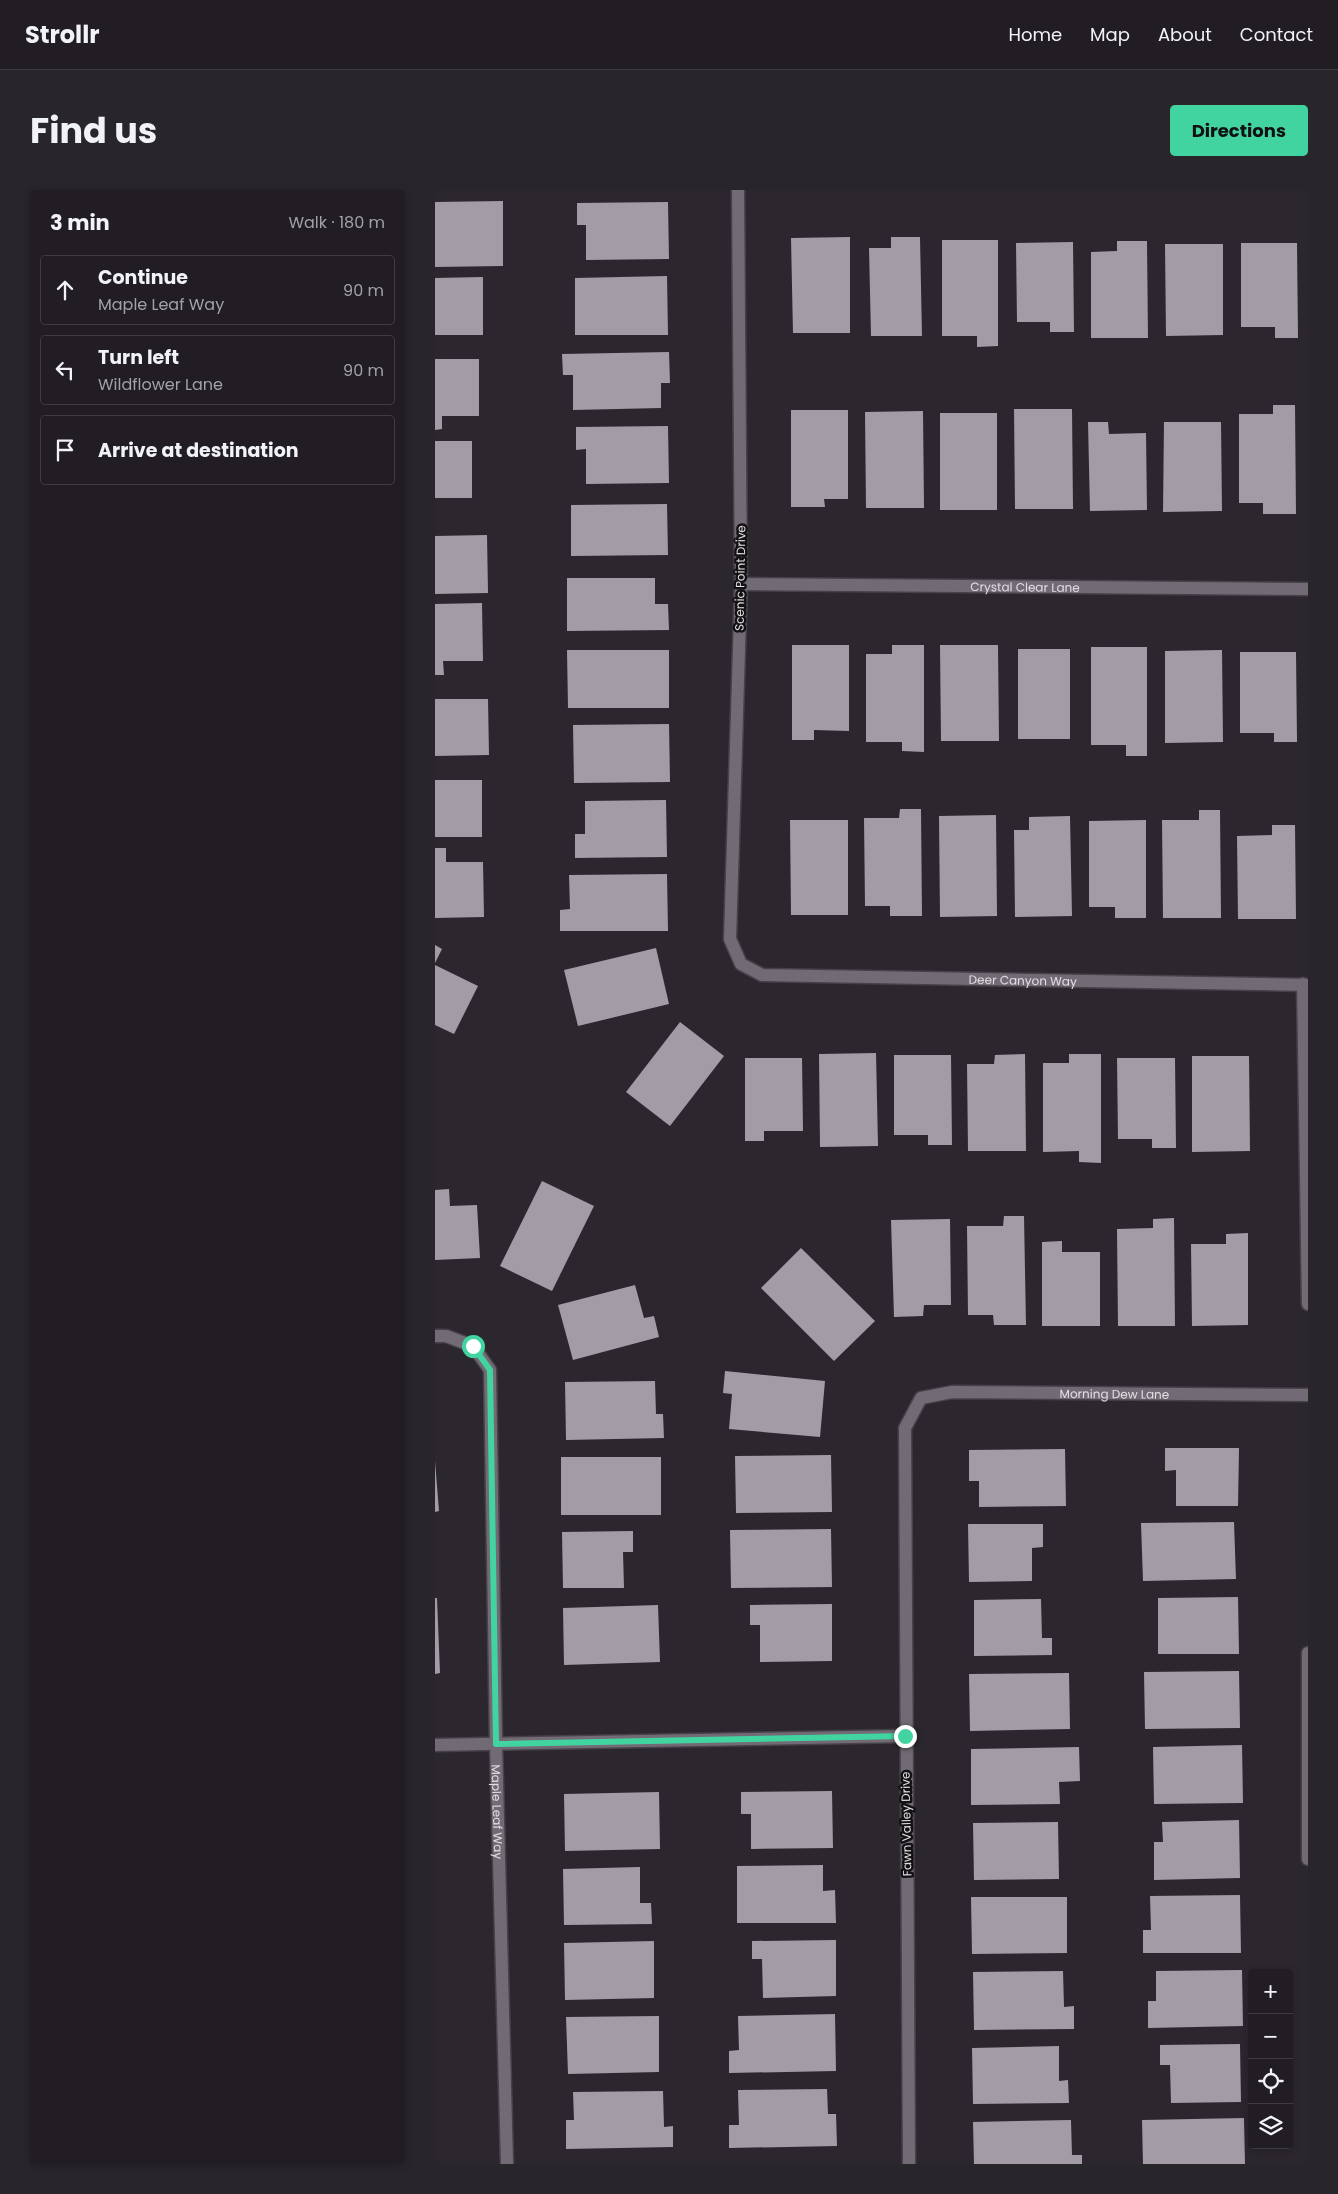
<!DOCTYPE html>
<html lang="en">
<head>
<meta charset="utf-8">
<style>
	body { margin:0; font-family:Poppins,sans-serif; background:#29262b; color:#f1f3f6 }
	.controls { position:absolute; right:15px; bottom:15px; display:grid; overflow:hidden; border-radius:5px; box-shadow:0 2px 8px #0003 }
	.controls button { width:45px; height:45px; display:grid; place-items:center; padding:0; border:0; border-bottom:1px solid #3e3b41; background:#211d23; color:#f1f3f6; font:25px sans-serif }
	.stop { position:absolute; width:15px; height:15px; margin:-11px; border:4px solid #42d4a0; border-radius:50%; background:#fff }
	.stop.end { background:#42d4a0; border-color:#fff; box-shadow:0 1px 5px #0008 }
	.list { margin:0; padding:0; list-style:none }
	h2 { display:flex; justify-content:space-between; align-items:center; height:65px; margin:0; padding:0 20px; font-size:21px }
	h2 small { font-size:16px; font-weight:400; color:#a2a2a6 }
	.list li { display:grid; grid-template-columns:32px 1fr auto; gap:15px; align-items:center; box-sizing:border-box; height:70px; margin:0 10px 10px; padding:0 10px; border:1px solid #3e3b41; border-radius:5px }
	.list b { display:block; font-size:19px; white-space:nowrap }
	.list p { margin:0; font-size:16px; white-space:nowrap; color:#a2a2a6 }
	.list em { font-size:16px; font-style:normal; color:#a2a2a6 }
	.icon { flex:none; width:28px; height:28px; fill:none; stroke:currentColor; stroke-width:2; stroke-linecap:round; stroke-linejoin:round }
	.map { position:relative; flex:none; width:873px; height:1974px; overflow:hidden; border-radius:5px }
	header { display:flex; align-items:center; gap:30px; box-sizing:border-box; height:70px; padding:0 25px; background:#211d23; border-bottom:1px solid #3e3b41 }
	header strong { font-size:24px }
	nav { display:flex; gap:28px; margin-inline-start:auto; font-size:18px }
	.intro { display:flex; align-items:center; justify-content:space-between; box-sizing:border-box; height:120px; padding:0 30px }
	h1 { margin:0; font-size:35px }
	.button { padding:12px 22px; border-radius:5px; background:#42d4a0; color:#111; font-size:18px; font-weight:700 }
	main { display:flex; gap:30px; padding:0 30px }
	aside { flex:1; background:#211d23; border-radius:5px; box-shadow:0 2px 8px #0003 }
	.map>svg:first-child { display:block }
	.building { fill:#a39ca6 }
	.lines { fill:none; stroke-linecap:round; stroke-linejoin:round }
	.minor-casing { stroke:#464248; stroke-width:15 }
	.minor { stroke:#726b75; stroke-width:12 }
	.route { stroke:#42d4a0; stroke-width:6 }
	.labels { text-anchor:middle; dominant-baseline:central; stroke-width:5; stroke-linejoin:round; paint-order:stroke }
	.street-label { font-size:12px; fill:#e3dfe4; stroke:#131114 }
</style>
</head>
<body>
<header>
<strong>Strollr</strong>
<nav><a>Home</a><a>Map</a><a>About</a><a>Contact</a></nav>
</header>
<div class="intro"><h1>Find us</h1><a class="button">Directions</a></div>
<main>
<aside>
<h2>3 min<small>Walk · 180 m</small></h2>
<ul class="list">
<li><svg class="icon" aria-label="ahead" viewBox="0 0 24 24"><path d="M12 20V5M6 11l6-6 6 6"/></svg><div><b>Continue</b><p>Maple Leaf Way</p></div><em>90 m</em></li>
<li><svg class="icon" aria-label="left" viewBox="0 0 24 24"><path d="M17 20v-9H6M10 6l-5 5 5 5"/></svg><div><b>Turn left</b><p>Wildflower Lane</p></div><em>90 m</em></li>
<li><svg class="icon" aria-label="arrive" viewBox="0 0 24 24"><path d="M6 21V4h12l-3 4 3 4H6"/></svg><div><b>Arrive at destination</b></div></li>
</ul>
</aside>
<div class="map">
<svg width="873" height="1974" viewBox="0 0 873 1974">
	<rect width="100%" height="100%" fill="#2c272f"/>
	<g class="building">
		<polygon points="68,11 68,76 0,77 0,12"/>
		<polygon points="233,12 234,69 151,70 151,35 142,35 142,13"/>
		<polygon points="415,47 415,143 358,143 356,48"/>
		<polygon points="456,47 485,47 487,146 436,146 434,58 456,58"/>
		<polygon points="507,50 563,50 563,156 542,157 542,146 507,146"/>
		<polygon points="682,51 712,51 713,148 656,148 656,62 682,61"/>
		<polygon points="638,52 639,142 615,142 615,132 582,132 581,53"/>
		<polygon points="806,53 862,53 863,148 840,148 840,137 806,137"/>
		<polygon points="730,54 788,54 788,145 731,146"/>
		<polygon points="232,86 233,145 140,145 140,88"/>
		<polygon points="48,87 48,145 0,145 0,88"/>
		<polygon points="234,162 235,193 226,193 226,218 138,220 138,185 128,185 127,164"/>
		<polygon points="0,169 44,169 44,226 7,226 7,239 0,240"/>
		<polygon points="838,215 860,215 861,324 828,324 828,313 804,313 804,224 838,224"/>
		<polygon points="579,219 637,219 638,319 580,319"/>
		<polygon points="356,220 413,220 413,309 389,309 390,317 356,317"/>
		<polygon points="488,221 489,318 431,318 430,222"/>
		<rect x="505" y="223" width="57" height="97"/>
		<polygon points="653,232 673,232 674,244 711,243 712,320 655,321"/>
		<polygon points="729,232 786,232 787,321 728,322"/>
		<polygon points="233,236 234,293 151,294 151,259 141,260 141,237"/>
		<rect x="0" y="251" width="37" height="57"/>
		<polygon points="232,314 233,365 136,366 136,315"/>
		<polygon points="52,345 53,403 0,404 0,346"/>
		<polygon points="132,388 220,388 220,414 233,414 234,440 132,441"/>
		<polygon points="47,413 48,471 8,471 9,485 0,485 0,414"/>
		<polygon points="357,455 414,455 414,541 379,540 379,550 357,550"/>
		<polygon points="457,455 489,455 489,562 467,561 467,552 431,552 431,464 457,464"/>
		<polygon points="505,455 563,455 564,551 506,551"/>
		<polygon points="656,457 712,457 712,566 691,566 691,555 656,555"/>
		<rect x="583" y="459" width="52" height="90"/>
		<polygon points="132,460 234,460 234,518 133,518"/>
		<polygon points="787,460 788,552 730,553 730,461"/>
		<polygon points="805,462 861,462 862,552 839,552 839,543 805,543"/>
		<polygon points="0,509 53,509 54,565 0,566"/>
		<polygon points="234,534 235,592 139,593 138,535"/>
		<rect x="0" y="590" width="47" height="57"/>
		<polygon points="231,610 232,667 140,668 140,644 150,644 150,611"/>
		<polygon points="465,619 486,619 487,726 455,726 455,716 430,716 429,628 464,628"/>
		<polygon points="764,620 785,620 786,728 728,728 727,630 764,630"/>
		<polygon points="561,625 562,726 505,727 504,626"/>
		<polygon points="635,626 637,726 580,727 579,640 594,640 594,627"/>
		<polygon points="355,630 413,630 413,725 356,725"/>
		<polygon points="711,630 711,728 680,728 680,717 654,717 654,631"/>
		<polygon points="837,635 860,635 861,729 803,729 802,646 837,645"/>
		<polygon points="0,658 11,658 11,672 48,672 49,727 0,728"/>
		<polygon points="232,684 233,741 125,741 125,720 135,719 134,685"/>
		<polygon points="0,755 7,759 0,773"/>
		<polygon points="221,758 234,814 143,836 129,780"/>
		<polygon points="0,775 43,796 19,844 0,835"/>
		<polygon points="245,832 289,866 235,936 191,902"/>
		<polygon points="441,863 443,956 385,957 384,864"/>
		<polygon points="590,864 591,961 533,961 532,874 559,874 560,865"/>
		<polygon points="634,864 666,864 666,973 644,972 644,961 608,962 608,873 634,873"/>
		<polygon points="459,865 516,865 517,955 493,955 493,945 459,945"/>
		<polygon points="757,866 814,866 815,961 757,962"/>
		<polygon points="310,868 367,868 368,941 329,941 329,951 310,951"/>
		<polygon points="682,868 740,868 741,958 717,958 717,949 683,949"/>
		<polygon points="107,991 159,1016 117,1101 65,1076"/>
		<polygon points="14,999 15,1016 42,1015 45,1068 0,1070 0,1000"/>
		<polygon points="569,1026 589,1026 591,1135 559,1135 558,1125 533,1125 532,1036 568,1036"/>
		<polygon points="739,1028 740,1136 683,1136 682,1039 718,1038 718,1029"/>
		<polygon points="515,1029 516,1115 489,1115 488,1126 459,1127 456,1030"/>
		<polygon points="813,1043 813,1135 757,1136 756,1054 791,1054 791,1044"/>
		<polygon points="627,1051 627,1062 665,1062 665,1136 607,1136 607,1052"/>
		<polygon points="366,1058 440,1131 399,1171 326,1098"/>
		<polygon points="200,1095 209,1128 219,1126 224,1147 138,1170 123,1115"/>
		<polygon points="290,1181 390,1191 385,1247 294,1239 297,1204 288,1203"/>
		<polygon points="220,1191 221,1224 228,1224 229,1248 131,1250 130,1192"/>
		<polygon points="730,1258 804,1258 803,1316 741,1316 741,1280 730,1281"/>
		<polygon points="630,1259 631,1316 544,1317 544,1291 534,1291 534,1260"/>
		<polygon points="396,1265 397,1322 301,1323 300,1266"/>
		<rect x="126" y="1267" width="100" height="58"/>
		<polygon points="0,1271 4,1321 0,1322"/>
		<polygon points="799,1332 801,1389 708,1391 706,1333"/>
		<polygon points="533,1334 608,1334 608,1357 597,1358 597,1391 534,1392"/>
		<polygon points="396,1339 397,1397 296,1398 295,1340"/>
		<polygon points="198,1341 198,1362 188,1362 189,1398 128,1398 127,1342"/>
		<polygon points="803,1407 804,1464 723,1464 723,1408"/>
		<polygon points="0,1408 2,1408 5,1483 0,1484"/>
		<polygon points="606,1409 607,1448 617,1448 617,1465 539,1466 539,1410"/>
		<polygon points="397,1414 397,1471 325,1472 325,1435 315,1435 315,1415"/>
		<polygon points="223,1415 225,1472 129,1475 128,1418"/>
		<polygon points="804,1481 805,1538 710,1539 709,1482"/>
		<polygon points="634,1483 635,1539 535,1541 534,1484"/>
		<polygon points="807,1555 808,1613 719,1614 718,1557"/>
		<polygon points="644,1557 645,1591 624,1592 625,1614 536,1615 536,1559"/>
		<polygon points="397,1601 398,1658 316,1659 316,1624 306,1624 306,1602"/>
		<polygon points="224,1602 225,1659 130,1661 129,1604"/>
		<polygon points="804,1630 805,1688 719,1690 719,1652 728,1652 727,1632"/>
		<polygon points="623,1632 624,1689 539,1690 538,1633"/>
		<polygon points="388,1675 388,1701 400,1700 401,1733 302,1733 302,1676"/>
		<polygon points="205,1677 205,1713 216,1713 217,1734 129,1735 128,1679"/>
		<polygon points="805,1705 806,1763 708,1763 708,1740 716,1740 715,1706"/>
		<polygon points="536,1707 632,1707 632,1763 537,1764"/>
		<polygon points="401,1750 401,1806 328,1808 327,1769 317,1769 317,1751"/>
		<polygon points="219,1751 219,1808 130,1810 129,1753"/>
		<polygon points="807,1780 808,1836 713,1838 713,1811 721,1811 721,1781"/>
		<polygon points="628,1781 629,1817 639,1816 639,1839 539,1840 538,1782"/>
		<polygon points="400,1824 401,1881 294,1883 294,1861 304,1860 303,1826"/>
		<polygon points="224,1826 224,1882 133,1884 131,1827"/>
		<polygon points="805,1854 806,1912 736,1913 735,1875 725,1875 725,1855"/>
		<polygon points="624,1856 624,1891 633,1890 634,1913 538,1914 537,1858"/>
		<polygon points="392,1899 393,1924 401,1924 402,1956 294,1958 294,1935 304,1935 303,1900"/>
		<polygon points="228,1901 229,1937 238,1936 238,1957 131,1959 131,1930 139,1930 138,1902"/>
		<polygon points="809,1928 810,1974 708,1974 707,1930"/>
		<polygon points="636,1930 637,1965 647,1965 647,1974 539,1974 538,1932"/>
	</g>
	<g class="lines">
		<g class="minor-casing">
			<g id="minor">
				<path id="s1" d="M303 0 306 394 295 749 306 774 327 785 873 795"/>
				<path id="s2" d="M306 394 873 399"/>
				<polyline points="868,794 873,1114"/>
				<path id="s3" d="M0 1146H11L38 1156 55 1180 61 1554 72 1974"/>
				<polyline points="873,1463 873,1669"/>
				<polyline points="0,1555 470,1546"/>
				<path id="s4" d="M474 1974 470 1238 486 1208 517 1202 873 1205"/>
			</g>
		</g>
		<use href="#minor" class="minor"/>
	</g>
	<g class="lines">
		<polyline class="route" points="38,1156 55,1180 61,1554 470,1546"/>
	</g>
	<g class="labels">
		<g class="street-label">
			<text transform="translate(305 388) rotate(-89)">Scenic Point Drive</text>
			<text stroke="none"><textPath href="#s2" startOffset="284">Crystal Clear Lane</textPath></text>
			<text stroke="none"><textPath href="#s1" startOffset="1061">Deer Canyon Way</textPath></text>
			<text stroke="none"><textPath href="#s4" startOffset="964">Morning Dew Lane</textPath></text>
			<text stroke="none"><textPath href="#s3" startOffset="511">Maple Leaf Way</textPath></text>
			<text transform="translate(471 1634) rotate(-91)">Fawn Valley Drive</text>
		</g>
	</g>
</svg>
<div class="controls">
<button>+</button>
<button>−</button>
<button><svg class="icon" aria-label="locate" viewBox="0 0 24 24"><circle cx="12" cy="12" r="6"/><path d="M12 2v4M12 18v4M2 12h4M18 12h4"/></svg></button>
<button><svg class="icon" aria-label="layers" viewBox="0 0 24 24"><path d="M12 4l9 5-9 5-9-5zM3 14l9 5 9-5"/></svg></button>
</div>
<div class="stop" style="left:38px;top:1156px"></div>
<div class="stop end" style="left:470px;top:1546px"></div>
</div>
</main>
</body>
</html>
